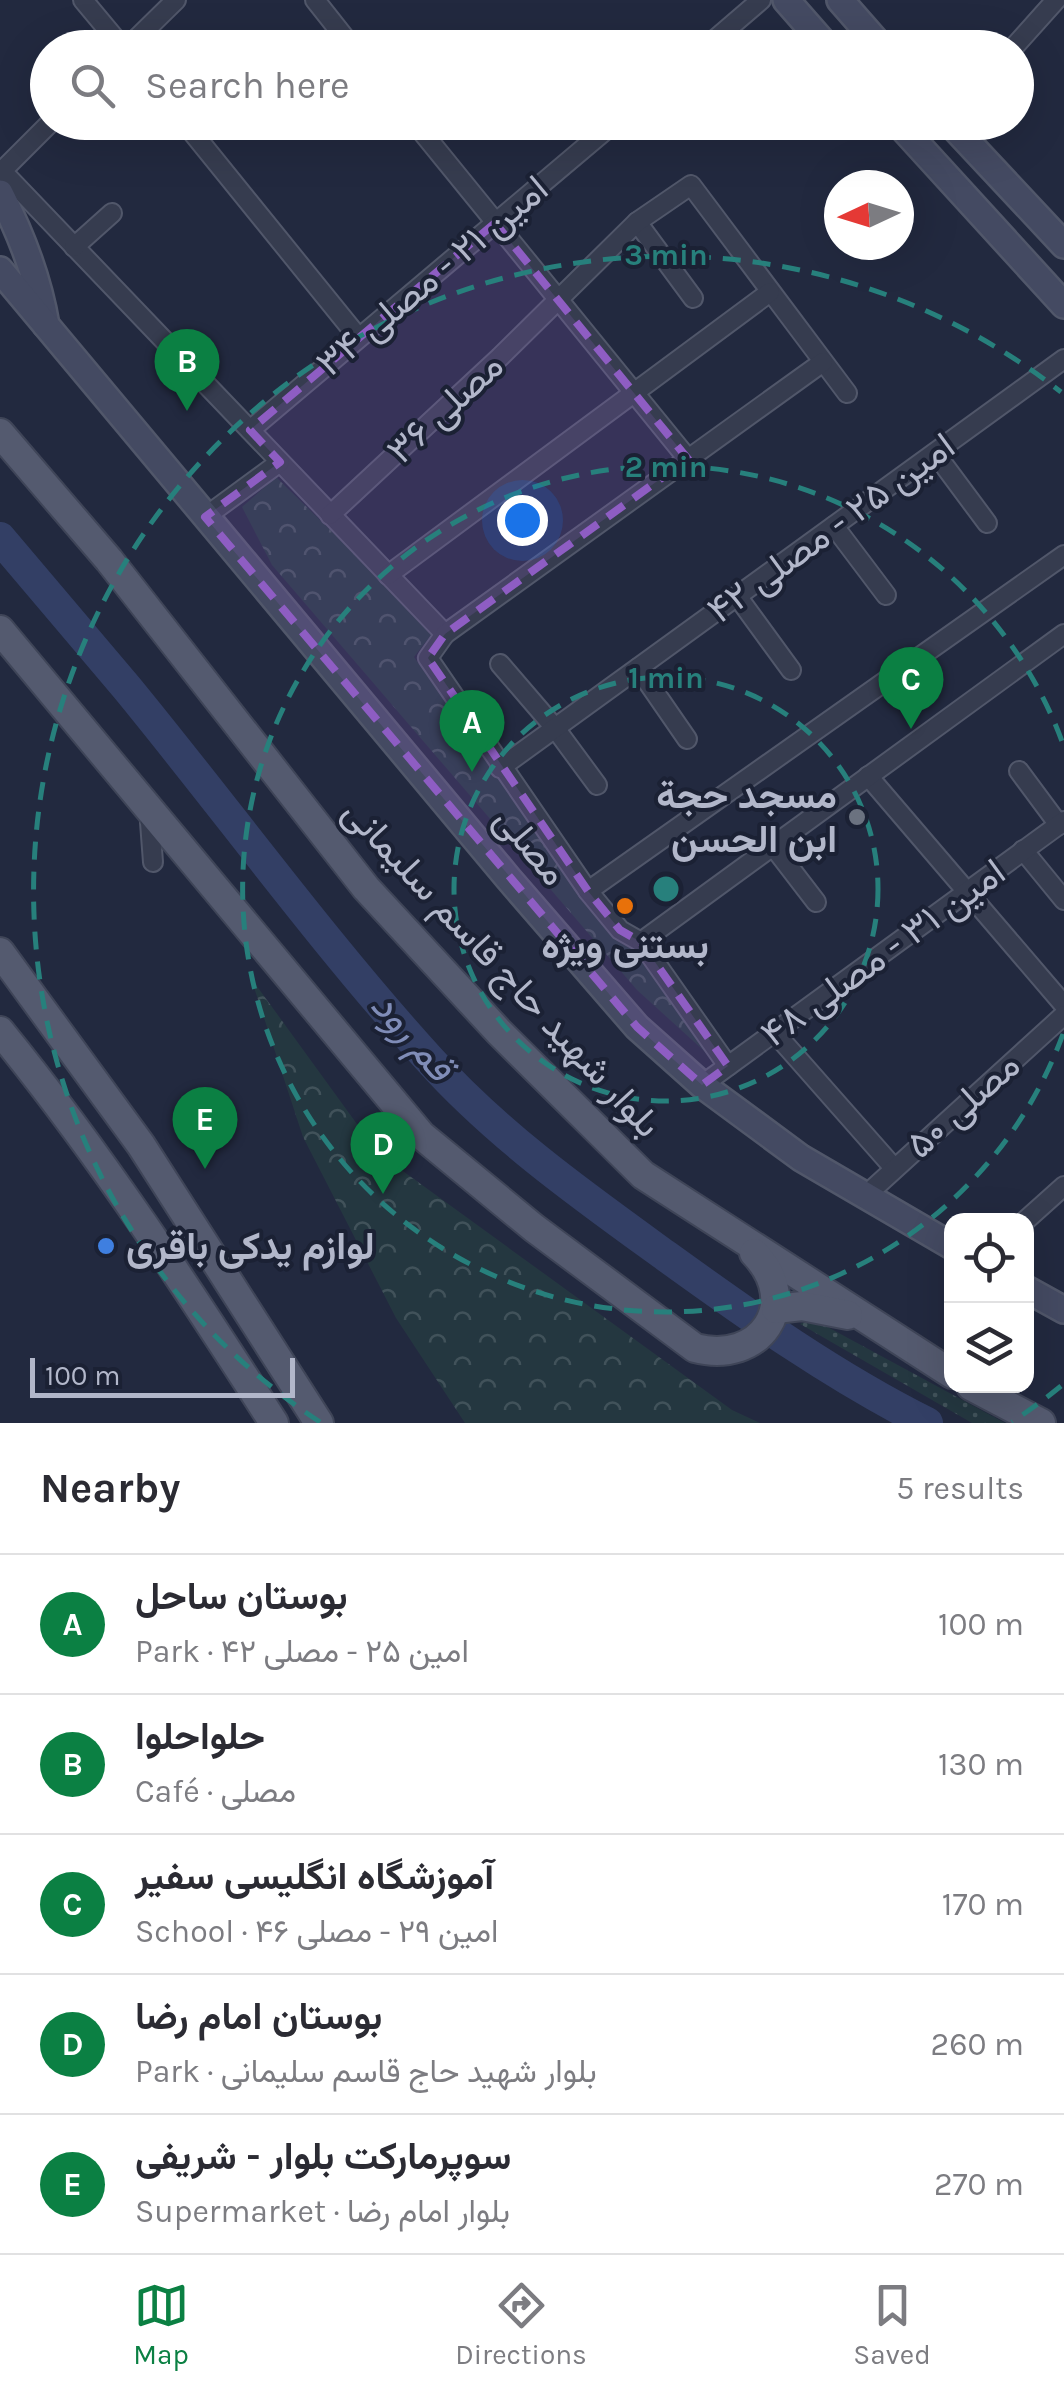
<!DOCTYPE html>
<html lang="en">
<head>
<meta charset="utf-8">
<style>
	body { margin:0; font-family:Karla,Vazirmatn,sans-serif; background:#f7f7f7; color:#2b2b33 }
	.controls { position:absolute; right:30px; bottom:30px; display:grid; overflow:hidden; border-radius:20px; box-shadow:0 10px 40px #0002 }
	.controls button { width:90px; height:90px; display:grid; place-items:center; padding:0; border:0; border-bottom:2px solid #e1e1e2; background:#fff; color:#2b2b33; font:50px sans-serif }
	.compass { position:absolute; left:824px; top:170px; width:90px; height:90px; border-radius:50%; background:#fff; box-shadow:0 10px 40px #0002; rotate:266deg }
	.scale { position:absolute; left:30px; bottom:25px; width:265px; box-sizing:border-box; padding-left:10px; border:5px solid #b2b7ca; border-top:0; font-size:28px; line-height:35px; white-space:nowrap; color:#b2b7ca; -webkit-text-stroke:8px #1b2134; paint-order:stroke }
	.you { position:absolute; left:522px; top:520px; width:35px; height:35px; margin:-25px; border:8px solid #fff; border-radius:50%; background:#1a73e8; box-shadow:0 0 0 15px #1a73e833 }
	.badge { display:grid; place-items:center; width:65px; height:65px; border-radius:50%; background:#0b8043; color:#fff; font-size:32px; font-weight:700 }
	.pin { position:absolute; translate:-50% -82px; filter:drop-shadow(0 2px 5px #0008) }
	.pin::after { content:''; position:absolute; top:52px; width:35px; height:30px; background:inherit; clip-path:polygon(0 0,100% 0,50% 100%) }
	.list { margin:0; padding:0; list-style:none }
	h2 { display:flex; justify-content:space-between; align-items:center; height:130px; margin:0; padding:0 40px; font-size:42px }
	h2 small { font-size:32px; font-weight:400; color:#7c7c81 }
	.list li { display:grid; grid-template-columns:65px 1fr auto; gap:30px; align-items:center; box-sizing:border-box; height:140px; padding:0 40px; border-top:2px solid #e1e1e2 }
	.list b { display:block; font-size:38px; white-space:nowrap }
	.list p { margin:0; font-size:32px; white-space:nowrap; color:#7c7c81 }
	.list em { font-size:32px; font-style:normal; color:#7c7c81 }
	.icon { flex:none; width:55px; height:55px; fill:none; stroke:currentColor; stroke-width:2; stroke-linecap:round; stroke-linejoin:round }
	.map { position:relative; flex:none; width:1064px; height:1423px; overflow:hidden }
	.search { position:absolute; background:#fff; box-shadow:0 10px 40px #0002; left:30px; right:30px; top:30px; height:110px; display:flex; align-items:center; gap:25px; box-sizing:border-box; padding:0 35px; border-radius:55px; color:#7c7c81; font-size:38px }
	.sheet { height:830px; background:#fff }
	nav { display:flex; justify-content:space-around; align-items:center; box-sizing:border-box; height:140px; border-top:2px solid #e1e1e2; background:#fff; font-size:28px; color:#7c7c81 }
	nav a { display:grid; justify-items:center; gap:5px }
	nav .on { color:#0b8043 }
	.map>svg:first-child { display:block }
	.grass { fill:url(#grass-dots) }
	.park { fill:url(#park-crowns) }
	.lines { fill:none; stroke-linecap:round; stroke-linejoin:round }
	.river { stroke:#333f65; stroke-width:32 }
	.street-casing { stroke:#51576a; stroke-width:22 }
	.secondary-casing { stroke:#51576a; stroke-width:30 }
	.primary-casing { stroke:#3f4558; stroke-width:32 }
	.street { stroke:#363c4f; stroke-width:18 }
	.secondary { stroke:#444a62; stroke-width:25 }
	.primary { stroke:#545a6f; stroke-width:28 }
	.marked { fill:#8e5dc3; fill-opacity:0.2; stroke:#8e5dc3; stroke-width:8; stroke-dasharray:20 12; stroke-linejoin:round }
	.ring { fill:none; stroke:#27807c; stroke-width:5; stroke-dasharray:18 12 }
	.worship-dot { fill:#6b7280; stroke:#1b2134; stroke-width:4 }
	.food-dot { fill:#e8710a; stroke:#1b2134; stroke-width:4 }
	.shop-dot { fill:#3f7fe0; stroke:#1b2134; stroke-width:4 }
	.labels { text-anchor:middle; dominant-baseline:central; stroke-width:8; stroke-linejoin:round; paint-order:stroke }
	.street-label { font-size:38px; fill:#b2b7ca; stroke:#1b2134 }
	.poi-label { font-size:38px; font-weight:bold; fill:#b2b7ca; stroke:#1b2134; text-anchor:end }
	.water-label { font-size:40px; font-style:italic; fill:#808db8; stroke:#1b2134 }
	.centre { fill:#27807c; stroke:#1b2134; stroke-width:5 }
	.ring-label { font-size:30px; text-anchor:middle; font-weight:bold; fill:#27807c; stroke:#1b2134; stroke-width:8; stroke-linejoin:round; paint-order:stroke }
</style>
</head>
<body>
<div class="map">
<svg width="1064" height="1423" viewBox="0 0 1064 1423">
	<defs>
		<pattern id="grass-dots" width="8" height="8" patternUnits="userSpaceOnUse" patternTransform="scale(2.5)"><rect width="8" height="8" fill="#243740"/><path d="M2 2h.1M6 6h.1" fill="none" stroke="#41525a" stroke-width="1.8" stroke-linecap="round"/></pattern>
		<pattern id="park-crowns" width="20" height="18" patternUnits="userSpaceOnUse" patternTransform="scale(2.5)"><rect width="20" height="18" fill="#243740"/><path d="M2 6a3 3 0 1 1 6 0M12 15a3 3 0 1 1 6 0" fill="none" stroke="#41525a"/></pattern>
	</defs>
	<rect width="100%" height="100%" fill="#22293f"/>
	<polygon class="grass" points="811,1318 1005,1423 972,1423 800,1324"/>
	<g class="park">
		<polygon points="276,477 434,631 414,657 577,888 619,942 641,954 713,1059 637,990 272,565 242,507"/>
		<polygon points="251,978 378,1153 732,1410 760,1423 465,1423 396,1318 303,1137"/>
	</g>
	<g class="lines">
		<path class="river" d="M0 538C42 588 85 638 127 688 228 811 321 940 428 1058 497 1135 583 1196 666 1256 749 1316 835 1377 927 1423"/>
		<g class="street-casing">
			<g id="street">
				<polyline points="83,0 123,48"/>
				<polyline points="315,0 353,48"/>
				<polyline points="127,48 176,0"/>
				<polyline points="705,48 761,0"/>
				<polyline points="1013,48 1056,0"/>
				<polyline points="51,122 2,171 445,634 428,658 588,891 620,930 641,942 728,1066"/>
				<polyline points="184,122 358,337"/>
				<polyline points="414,122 688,459"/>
				<polyline points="637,222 693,298"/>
				<polyline points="74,247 112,213"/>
				<polyline points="250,430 615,122"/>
				<polyline points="935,453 987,523"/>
				<polyline points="330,515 500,357 637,222 691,185 847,393"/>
				<polyline points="205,517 280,462"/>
				<polyline points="834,526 886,595"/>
				<polyline points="388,575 770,292"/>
				<polyline points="737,596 791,670"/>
				<polyline points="445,634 823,362"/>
				<polyline points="500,664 555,728 597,785"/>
				<polyline points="638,668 687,739"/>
				<polyline points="500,768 1064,359"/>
				<polyline points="1019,771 1059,825"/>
				<polyline points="868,776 1064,1005"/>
				<polyline points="149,809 153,862"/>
				<polyline points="773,846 816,902"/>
				<polyline points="1023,850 1064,900"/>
				<polyline points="588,891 1064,555"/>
				<polyline points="641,942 1064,634"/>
				<polyline points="775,1033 894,1168"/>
				<polyline points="702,1085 1064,821"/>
				<polyline points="864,1197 1064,1015"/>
				<polyline points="1026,1220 1064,1186"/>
			</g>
		</g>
		<g class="secondary-casing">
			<g id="secondary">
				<polyline points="786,0 828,48"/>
				<polyline points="840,0 882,48"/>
				<polyline points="897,122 1064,305"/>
				<polyline points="949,122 1064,245"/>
				<path d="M0 193C22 236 38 277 46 325"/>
				<polyline points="0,270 508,878 637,1027 702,1085 801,1158 952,1246"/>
				<polyline points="1026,1289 1064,1310"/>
			</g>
		</g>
		<g class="primary-casing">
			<g id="primary">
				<polyline points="0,433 109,560 366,888 499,1032 643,1175 952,1374"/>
				<path d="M0 630 421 1135 534 1228 695 1348C760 1365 803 1304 754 1253"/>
				<polyline points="0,952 141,1145 319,1423"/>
				<path d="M0 1031C101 1155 188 1289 274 1423"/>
				<polyline points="776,1309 802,1306 848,1315"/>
				<polyline points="971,1386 1041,1423"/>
			</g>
		</g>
		<use href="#street" class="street"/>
		<use href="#secondary" class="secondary"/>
		<use href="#primary" class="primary"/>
	</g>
	<path class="marked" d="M495 223 688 459 445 634 428 658 588 891 620 930 641 942 728 1066 702 1085 637 1027 205 517 280 462 250 430Z"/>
	<g class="ring">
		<circle cx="666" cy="889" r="212"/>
		<path d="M1063 1034A423 423 0 1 1 1063 744"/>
		<path d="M1061 1386A635 635 0 0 1 1012 1422M320 1422A635 635 0 1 1 1061 392"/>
	</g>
	<circle class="worship-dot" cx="857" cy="817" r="10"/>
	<circle class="food-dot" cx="625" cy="906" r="10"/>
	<circle class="shop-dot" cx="106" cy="1246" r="10"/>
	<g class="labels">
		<g class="street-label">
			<text transform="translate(432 276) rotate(-40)">امین ۲۱ - مصلی ۳۴</text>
			<text transform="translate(445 408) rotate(-43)">مصلی ۳۶</text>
			<text transform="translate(831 528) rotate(-36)">امین ۲۵ - مصلی ۴۲</text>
			<text transform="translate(531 846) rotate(50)">مصلی</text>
			<text transform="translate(883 953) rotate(-36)">امین ۳۱ - مصلی ۴۸</text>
			<text transform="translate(502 968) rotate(47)">بلوار شهید حاج قاسم سلیمانی</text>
			<text transform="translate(963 1105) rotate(-42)">مصلی ۵۰</text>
		</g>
		<g class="poi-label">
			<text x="837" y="795">مسجد حجة<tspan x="837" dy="44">ابن الحسن</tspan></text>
			<text x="625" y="945" text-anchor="middle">بستنی ویژه</text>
			<text x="126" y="1246" text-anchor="start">لوازم یدکی باقری</text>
		</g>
		<g class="water-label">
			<text transform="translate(413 1036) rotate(49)">قم رود</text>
		</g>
	</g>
	<circle cx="666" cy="889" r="15" class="centre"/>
	<g class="ring-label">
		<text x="666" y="265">3 min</text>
		<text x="666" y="477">2 min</text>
		<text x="666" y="688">1 min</text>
	</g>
</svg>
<div class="controls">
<button><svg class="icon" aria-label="locate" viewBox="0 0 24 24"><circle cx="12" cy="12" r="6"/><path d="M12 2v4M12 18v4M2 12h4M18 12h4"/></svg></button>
<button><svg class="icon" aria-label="layers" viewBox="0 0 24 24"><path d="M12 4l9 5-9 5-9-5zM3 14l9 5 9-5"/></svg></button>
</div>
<svg class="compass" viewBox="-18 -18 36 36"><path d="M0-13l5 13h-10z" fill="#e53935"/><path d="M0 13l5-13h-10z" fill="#7c7c81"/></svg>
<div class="scale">100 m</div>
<div class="you"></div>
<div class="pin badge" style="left:472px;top:772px">A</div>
<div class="pin badge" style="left:187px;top:411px">B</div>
<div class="pin badge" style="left:911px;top:729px">C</div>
<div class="pin badge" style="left:383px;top:1194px">D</div>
<div class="pin badge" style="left:205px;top:1169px">E</div>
<div class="search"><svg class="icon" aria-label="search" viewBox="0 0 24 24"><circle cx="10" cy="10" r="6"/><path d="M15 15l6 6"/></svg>Search here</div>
</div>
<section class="sheet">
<h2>Nearby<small>5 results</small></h2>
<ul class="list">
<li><span class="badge">A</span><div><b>بوستان ساحل</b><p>Park · امین ۲۵ - مصلی ۴۲</p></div><em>100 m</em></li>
<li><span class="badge">B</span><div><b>حلواحلوا</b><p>Café · مصلی</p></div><em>130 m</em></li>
<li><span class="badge">C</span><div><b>آموزشگاه انگلیسی سفیر</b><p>School · امین ۲۹ - مصلی ۴۶</p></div><em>170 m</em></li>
<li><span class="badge">D</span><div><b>بوستان امام رضا</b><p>Park · بلوار شهید حاج قاسم سلیمانی</p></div><em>260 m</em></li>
<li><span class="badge">E</span><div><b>سوپرمارکت بلوار - شریفی</b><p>Supermarket · بلوار امام رضا</p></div><em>270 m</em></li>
</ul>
</section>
<nav>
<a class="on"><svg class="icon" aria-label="map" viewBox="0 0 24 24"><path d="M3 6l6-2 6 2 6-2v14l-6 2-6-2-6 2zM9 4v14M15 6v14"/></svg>Map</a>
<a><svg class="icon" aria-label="directions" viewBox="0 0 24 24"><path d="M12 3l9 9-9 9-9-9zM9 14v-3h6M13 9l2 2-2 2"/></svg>Directions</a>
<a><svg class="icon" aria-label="saved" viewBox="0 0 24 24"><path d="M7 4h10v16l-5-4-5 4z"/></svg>Saved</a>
</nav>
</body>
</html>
